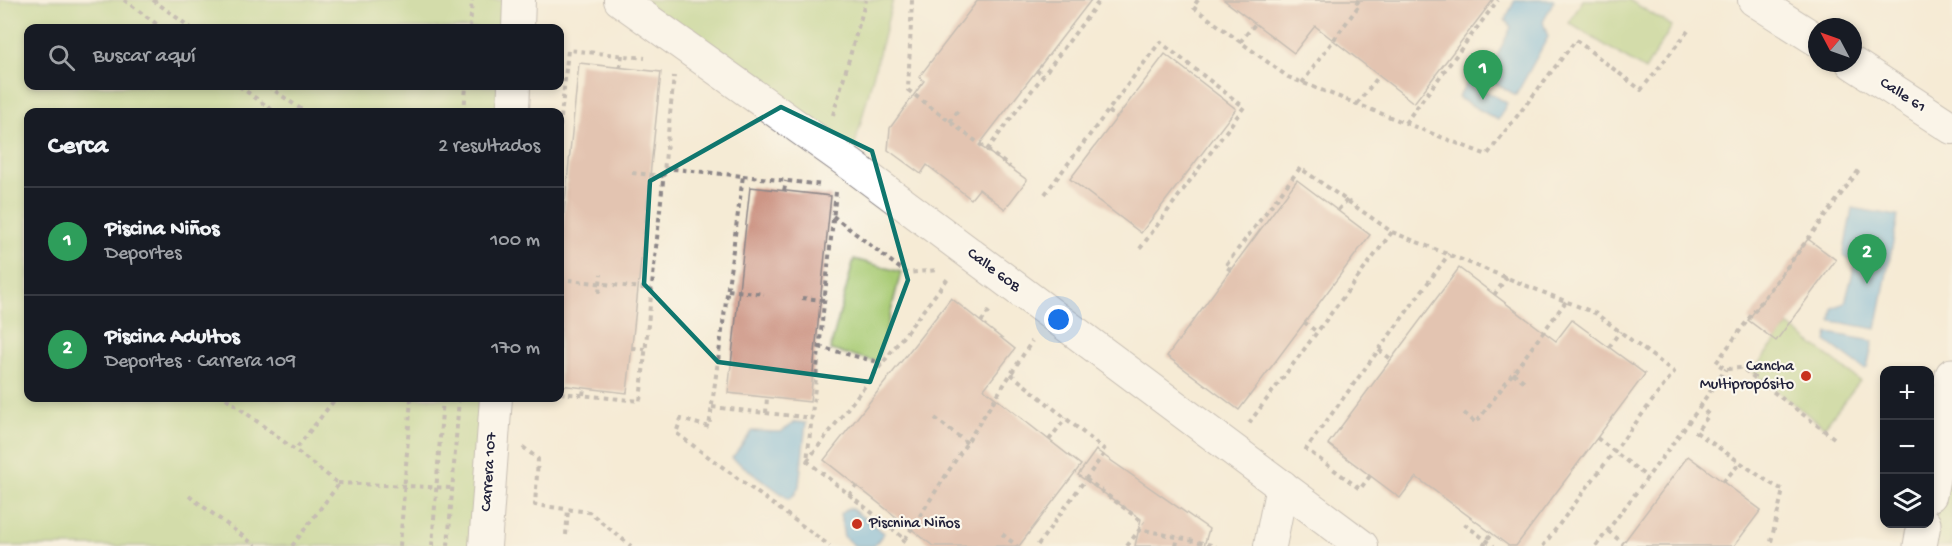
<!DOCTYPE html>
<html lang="es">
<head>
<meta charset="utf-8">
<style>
	body { margin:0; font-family:"Gochi Hand",sans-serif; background:#20242c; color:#f1f3f6 }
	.controls { position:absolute; right:18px; bottom:18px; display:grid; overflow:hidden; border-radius:12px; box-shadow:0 3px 9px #0003 }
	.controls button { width:54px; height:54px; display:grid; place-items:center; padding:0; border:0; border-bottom:2px solid #363941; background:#171b24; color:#f1f3f6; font:30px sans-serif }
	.compass { position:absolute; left:1808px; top:18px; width:54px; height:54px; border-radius:50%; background:#171b24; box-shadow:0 3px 9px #0003; rotate:311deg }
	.you { position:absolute; left:1059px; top:320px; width:21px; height:21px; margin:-15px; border:4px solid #fff; border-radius:50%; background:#1a73e8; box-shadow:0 0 0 9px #1a73e833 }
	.badge { display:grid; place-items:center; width:39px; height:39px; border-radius:50%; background:#0b8043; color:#fff; font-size:20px; font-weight:700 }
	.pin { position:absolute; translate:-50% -50px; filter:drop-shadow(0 2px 3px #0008) }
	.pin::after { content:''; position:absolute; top:32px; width:21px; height:18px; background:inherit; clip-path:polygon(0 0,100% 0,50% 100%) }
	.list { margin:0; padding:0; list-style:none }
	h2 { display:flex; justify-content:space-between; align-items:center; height:78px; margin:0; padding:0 24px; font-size:26px }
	h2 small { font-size:20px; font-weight:400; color:#9ea1a6 }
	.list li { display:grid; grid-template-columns:39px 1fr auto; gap:18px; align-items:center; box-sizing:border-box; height:108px; padding:0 24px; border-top:2px solid #363941 }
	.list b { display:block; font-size:22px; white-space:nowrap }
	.list p { margin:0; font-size:20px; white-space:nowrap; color:#9ea1a6 }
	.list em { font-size:20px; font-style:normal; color:#9ea1a6 }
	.icon { flex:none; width:33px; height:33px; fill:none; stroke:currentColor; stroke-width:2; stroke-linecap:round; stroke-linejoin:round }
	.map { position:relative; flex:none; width:1952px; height:546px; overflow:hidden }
	.search { position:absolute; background:#171b24; box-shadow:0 3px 9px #0003; left:24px; top:24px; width:540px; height:66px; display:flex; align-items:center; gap:15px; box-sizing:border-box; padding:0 21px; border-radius:12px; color:#9ea1a6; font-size:22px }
	.panel { position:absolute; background:#171b24; box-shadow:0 3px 9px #0003; left:24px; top:108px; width:540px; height:294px; border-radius:12px }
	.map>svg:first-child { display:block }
	.green { fill:#a8cb74; stroke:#657658; stroke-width:1.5 }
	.water { fill:#62afdb; stroke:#42688b; stroke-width:1.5 }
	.building { fill:#cd9686 }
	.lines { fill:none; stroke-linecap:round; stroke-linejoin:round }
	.minor-casing { stroke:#8c8688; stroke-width:34 }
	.tertiary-casing { stroke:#8c8688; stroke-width:35 }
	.path { stroke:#8c8688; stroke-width:4; stroke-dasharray:4.5 4.5; stroke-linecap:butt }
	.minor { stroke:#fff; stroke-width:32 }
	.tertiary { stroke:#fff; stroke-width:33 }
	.marked { fill:none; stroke:#0f766e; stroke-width:4.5; stroke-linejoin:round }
	.poi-dot { fill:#c8321e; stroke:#fbf7ec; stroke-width:2 }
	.labels { text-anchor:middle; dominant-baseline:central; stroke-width:4.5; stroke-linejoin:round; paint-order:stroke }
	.street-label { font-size:16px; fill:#22223b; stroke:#fbf7ec }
	.poi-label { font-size:16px; fill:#22223b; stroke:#fbf7ec; text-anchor:end }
</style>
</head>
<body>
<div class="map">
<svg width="1952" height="546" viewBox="0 0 1952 546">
	<rect width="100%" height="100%" fill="#fbf7ec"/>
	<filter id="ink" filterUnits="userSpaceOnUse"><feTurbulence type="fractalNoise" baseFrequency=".0167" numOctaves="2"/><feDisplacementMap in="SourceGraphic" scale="12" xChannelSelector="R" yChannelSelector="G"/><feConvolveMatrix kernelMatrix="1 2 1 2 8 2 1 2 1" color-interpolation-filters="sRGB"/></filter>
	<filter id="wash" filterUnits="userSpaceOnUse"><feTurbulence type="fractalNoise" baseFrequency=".008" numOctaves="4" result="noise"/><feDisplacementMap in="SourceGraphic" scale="24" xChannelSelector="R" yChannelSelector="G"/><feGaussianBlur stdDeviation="1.35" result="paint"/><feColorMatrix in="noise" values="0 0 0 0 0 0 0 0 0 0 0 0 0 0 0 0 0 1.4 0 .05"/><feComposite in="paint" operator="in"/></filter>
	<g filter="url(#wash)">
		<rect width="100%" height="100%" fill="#f5ebd5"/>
		<g class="green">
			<polygon points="0,0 519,0 518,28 28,28 28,86 514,86 513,112 28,112 28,398 496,398 485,546 0,546"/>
			<polygon points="620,0 893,0 850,164"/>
			<polygon points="1583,0 1629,0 1672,26 1645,70 1569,23"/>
			<polygon points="854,259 901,272 878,362 830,350"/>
			<polygon points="1788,325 1860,381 1824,427 1752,372"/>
			<polygon points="1952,375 1952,546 1920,546"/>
		</g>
		<g class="water">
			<polygon points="1515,0 1554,0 1543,22 1548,37 1516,95 1475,72 1480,63 1495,60 1511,27 1505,20"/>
			<polygon points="1468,81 1507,103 1498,120 1458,98"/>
			<polygon points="1852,208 1898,216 1876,329 1831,321 1833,308 1845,303 1855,264 1843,256"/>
			<polygon points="1828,333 1873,341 1867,368 1864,369 1826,341"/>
			<polygon points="795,422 806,423 799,486 795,494 789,499 732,458 752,431 781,432"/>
			<polygon points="848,508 852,509 884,533 874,546 855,546 844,537 840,514"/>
		</g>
		<g id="blocks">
			<g class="building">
				<polygon points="978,0 1091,0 979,145 1027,180 1005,209 979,189 971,199 927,165 921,174 888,150 890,128 924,81 919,77"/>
				<polygon points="1224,0 1493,0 1414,103 1315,26 1294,53"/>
				<polygon points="1165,54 1236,109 1141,233 1070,179"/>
				<polygon points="579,63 661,72 627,393 560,385 560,251"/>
				<polygon points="1297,180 1370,235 1239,410 1167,356"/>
				<polygon points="750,187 831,196 810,402 728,393"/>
				<polygon points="1808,239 1836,260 1776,341 1748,320"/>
				<polygon points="1459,268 1556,341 1572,320 1645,374 1516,546 1509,546 1416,477 1400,498 1328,444"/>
				<polygon points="951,298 1015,349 984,389 1081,465 1019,546 933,546 824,460"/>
				<polygon points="1096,450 1209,529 1204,546 1135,546 1141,519 1078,475"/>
				<polygon points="1688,456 1761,510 1734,546 1621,546"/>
			</g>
		</g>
	</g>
	<g filter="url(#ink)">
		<use href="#blocks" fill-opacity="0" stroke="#8c8688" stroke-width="1.5"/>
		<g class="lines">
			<g class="minor-casing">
				<g id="minor">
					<polyline points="620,0 850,164 1362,546"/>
					<polyline points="1754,0 1817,40"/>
					<polyline points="518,28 519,0"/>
					<polyline points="1852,63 1952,128"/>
					<polyline points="513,112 514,86"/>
					<polyline points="485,546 496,398"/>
					<polyline points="1270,546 1282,486"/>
				</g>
			</g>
			<g class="tertiary-casing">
				<g id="tertiary">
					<polyline points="1930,495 1952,375"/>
					<polyline points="1920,546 1924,524"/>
				</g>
			</g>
			<g class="path">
				<polyline points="124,0 162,28"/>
				<polyline points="153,0 191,28"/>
				<polyline points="912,0 908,90 1010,167"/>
				<polyline points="1198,0 1193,7 1288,77 1487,155 1576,40 1641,90 1688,31"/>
				<polyline points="470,28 472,0"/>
				<polyline points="1240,42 1255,24"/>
				<polyline points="620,68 622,55"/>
				<polyline points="1036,70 1043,75"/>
				<polyline points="1302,83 1360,4 1355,0"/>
				<polyline points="239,86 275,112"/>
				<polyline points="268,86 305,112"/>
				<polyline points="1357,104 1379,76"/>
				<polyline points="1109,111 1116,118"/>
				<polyline points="464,112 466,86"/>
				<polyline points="833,115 866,0"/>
				<polyline points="950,122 960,108"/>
				<polyline points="1405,123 1498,0"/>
				<polyline points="560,127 568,50 645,58"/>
				<polyline points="987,150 1100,0"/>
				<polyline points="664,168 743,176 709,427 681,419 676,433 830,546"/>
				<polyline points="632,173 664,176"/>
				<polyline points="743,176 823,185"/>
				<polyline points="784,191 786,181"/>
				<polyline points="836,192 807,461 905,539 900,546"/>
				<polyline points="1045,194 1160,42 1244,107 1139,250"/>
				<polyline points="1338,210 1347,200"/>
				<polyline points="833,216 906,273 938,270"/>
				<polyline points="1392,232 1595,313 1674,372 1543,546"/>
				<polyline points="1231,270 1225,266 1300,168 1392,232 1249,423"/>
				<polyline points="560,279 651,289"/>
				<polyline points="728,290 764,294"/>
				<polyline points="599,293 601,274"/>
				<polyline points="1494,295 1507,277"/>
				<polyline points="802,298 824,300"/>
				<polyline points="981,322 991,309"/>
				<polyline points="1304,322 1317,332"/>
				<polyline points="819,347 878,362 881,365"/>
				<polyline points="1609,347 1620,331"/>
				<polyline points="632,348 645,349"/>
				<polyline points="1379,350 1391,359"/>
				<polyline points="1513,373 1525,382"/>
				<polyline points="1011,374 1106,451 1037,546"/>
				<polyline points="560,393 640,401 674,76"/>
				<polyline points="583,395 584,388"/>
				<polyline points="226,398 295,450 336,398"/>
				<polyline points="712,407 812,418"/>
				<polyline points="1699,407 1726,369"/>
				<polyline points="766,413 767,397"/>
				<polyline points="1464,413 1476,423 1567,300"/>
				<polyline points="935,418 967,443"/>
				<polyline points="1597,438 1647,477"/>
				<polyline points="1834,438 1742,368 1726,369 1716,363 1859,170"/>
				<polyline points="1049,440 1066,418"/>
				<polyline points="523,447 538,459 535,505 589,512 631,546"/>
				<polyline points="807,461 949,277"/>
				<polyline points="1370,476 1360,489 1306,449 1449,254"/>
				<polyline points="1086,479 1144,523"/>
				<polyline points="1723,482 1740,463"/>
				<polyline points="338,483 452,488"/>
				<polyline points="849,495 856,486"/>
				<polyline points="189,496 256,546"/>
				<polyline points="1464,524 1494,546"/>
				<polyline points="1608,531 1623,543"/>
				<polyline points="1002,534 1017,546"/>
				<polyline points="566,535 568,509"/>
				<polyline points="905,539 1032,341"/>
				<polyline points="292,546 339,484 295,450"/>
				<polyline points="400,546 411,398"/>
				<polyline points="432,546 443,398"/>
				<polyline points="448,546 459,398"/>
				<polyline points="1127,546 1140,529 1216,546"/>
				<polyline points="1176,546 1178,537"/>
				<polyline points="1483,546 1492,533"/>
				<polyline points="1596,546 1700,407 1709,415 1696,432 1770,483 1783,490 1770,546"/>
			</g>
			<use href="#minor" class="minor"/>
			<use href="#tertiary" class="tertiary"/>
		</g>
	</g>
	<path d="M0 0H1952V546H0ZM781 107 872 151 908 280 870 382 718 362 644 284 650 181Z" fill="#f5ebd5" fill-opacity=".55" fill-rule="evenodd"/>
	<path class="marked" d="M781 107 872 151 908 280 870 382 718 362 644 284 650 181Z"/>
	<g class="poi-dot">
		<circle cx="1806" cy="376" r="6"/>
		<circle cx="857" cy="524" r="6"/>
	</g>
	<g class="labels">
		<g class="street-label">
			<text transform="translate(1902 96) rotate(33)">Calle 61</text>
			<text transform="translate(993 271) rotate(37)">Calle 60B</text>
			<text transform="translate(490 472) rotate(-86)">Carrera 107</text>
		</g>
		<g class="poi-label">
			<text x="1794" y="367">Cancha<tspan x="1794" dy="18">Multipropósito</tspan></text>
			<text x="869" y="524" text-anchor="start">Piscnina Niños</text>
		</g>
	</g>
</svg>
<div class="controls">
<button>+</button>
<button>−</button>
<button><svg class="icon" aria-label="layers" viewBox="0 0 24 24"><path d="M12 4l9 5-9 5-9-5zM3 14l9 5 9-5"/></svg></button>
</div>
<svg class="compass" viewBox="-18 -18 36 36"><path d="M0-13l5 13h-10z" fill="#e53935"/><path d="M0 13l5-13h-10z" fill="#9ea1a6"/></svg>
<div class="you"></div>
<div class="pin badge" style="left:1483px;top:100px;background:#2e9e5b">1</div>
<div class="pin badge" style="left:1867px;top:284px;background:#2e9e5b">2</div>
<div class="search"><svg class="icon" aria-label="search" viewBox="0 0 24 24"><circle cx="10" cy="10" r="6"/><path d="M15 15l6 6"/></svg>Buscar aquí</div>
<section class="panel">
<h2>Cerca<small>2 resultados</small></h2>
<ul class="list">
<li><span class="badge" style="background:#2e9e5b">1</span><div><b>Piscina Niños</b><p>Deportes</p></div><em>100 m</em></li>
<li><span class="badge" style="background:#2e9e5b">2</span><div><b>Piscina Adultos</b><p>Deportes · Carrera 109</p></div><em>170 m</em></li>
</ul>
</section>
</div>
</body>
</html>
